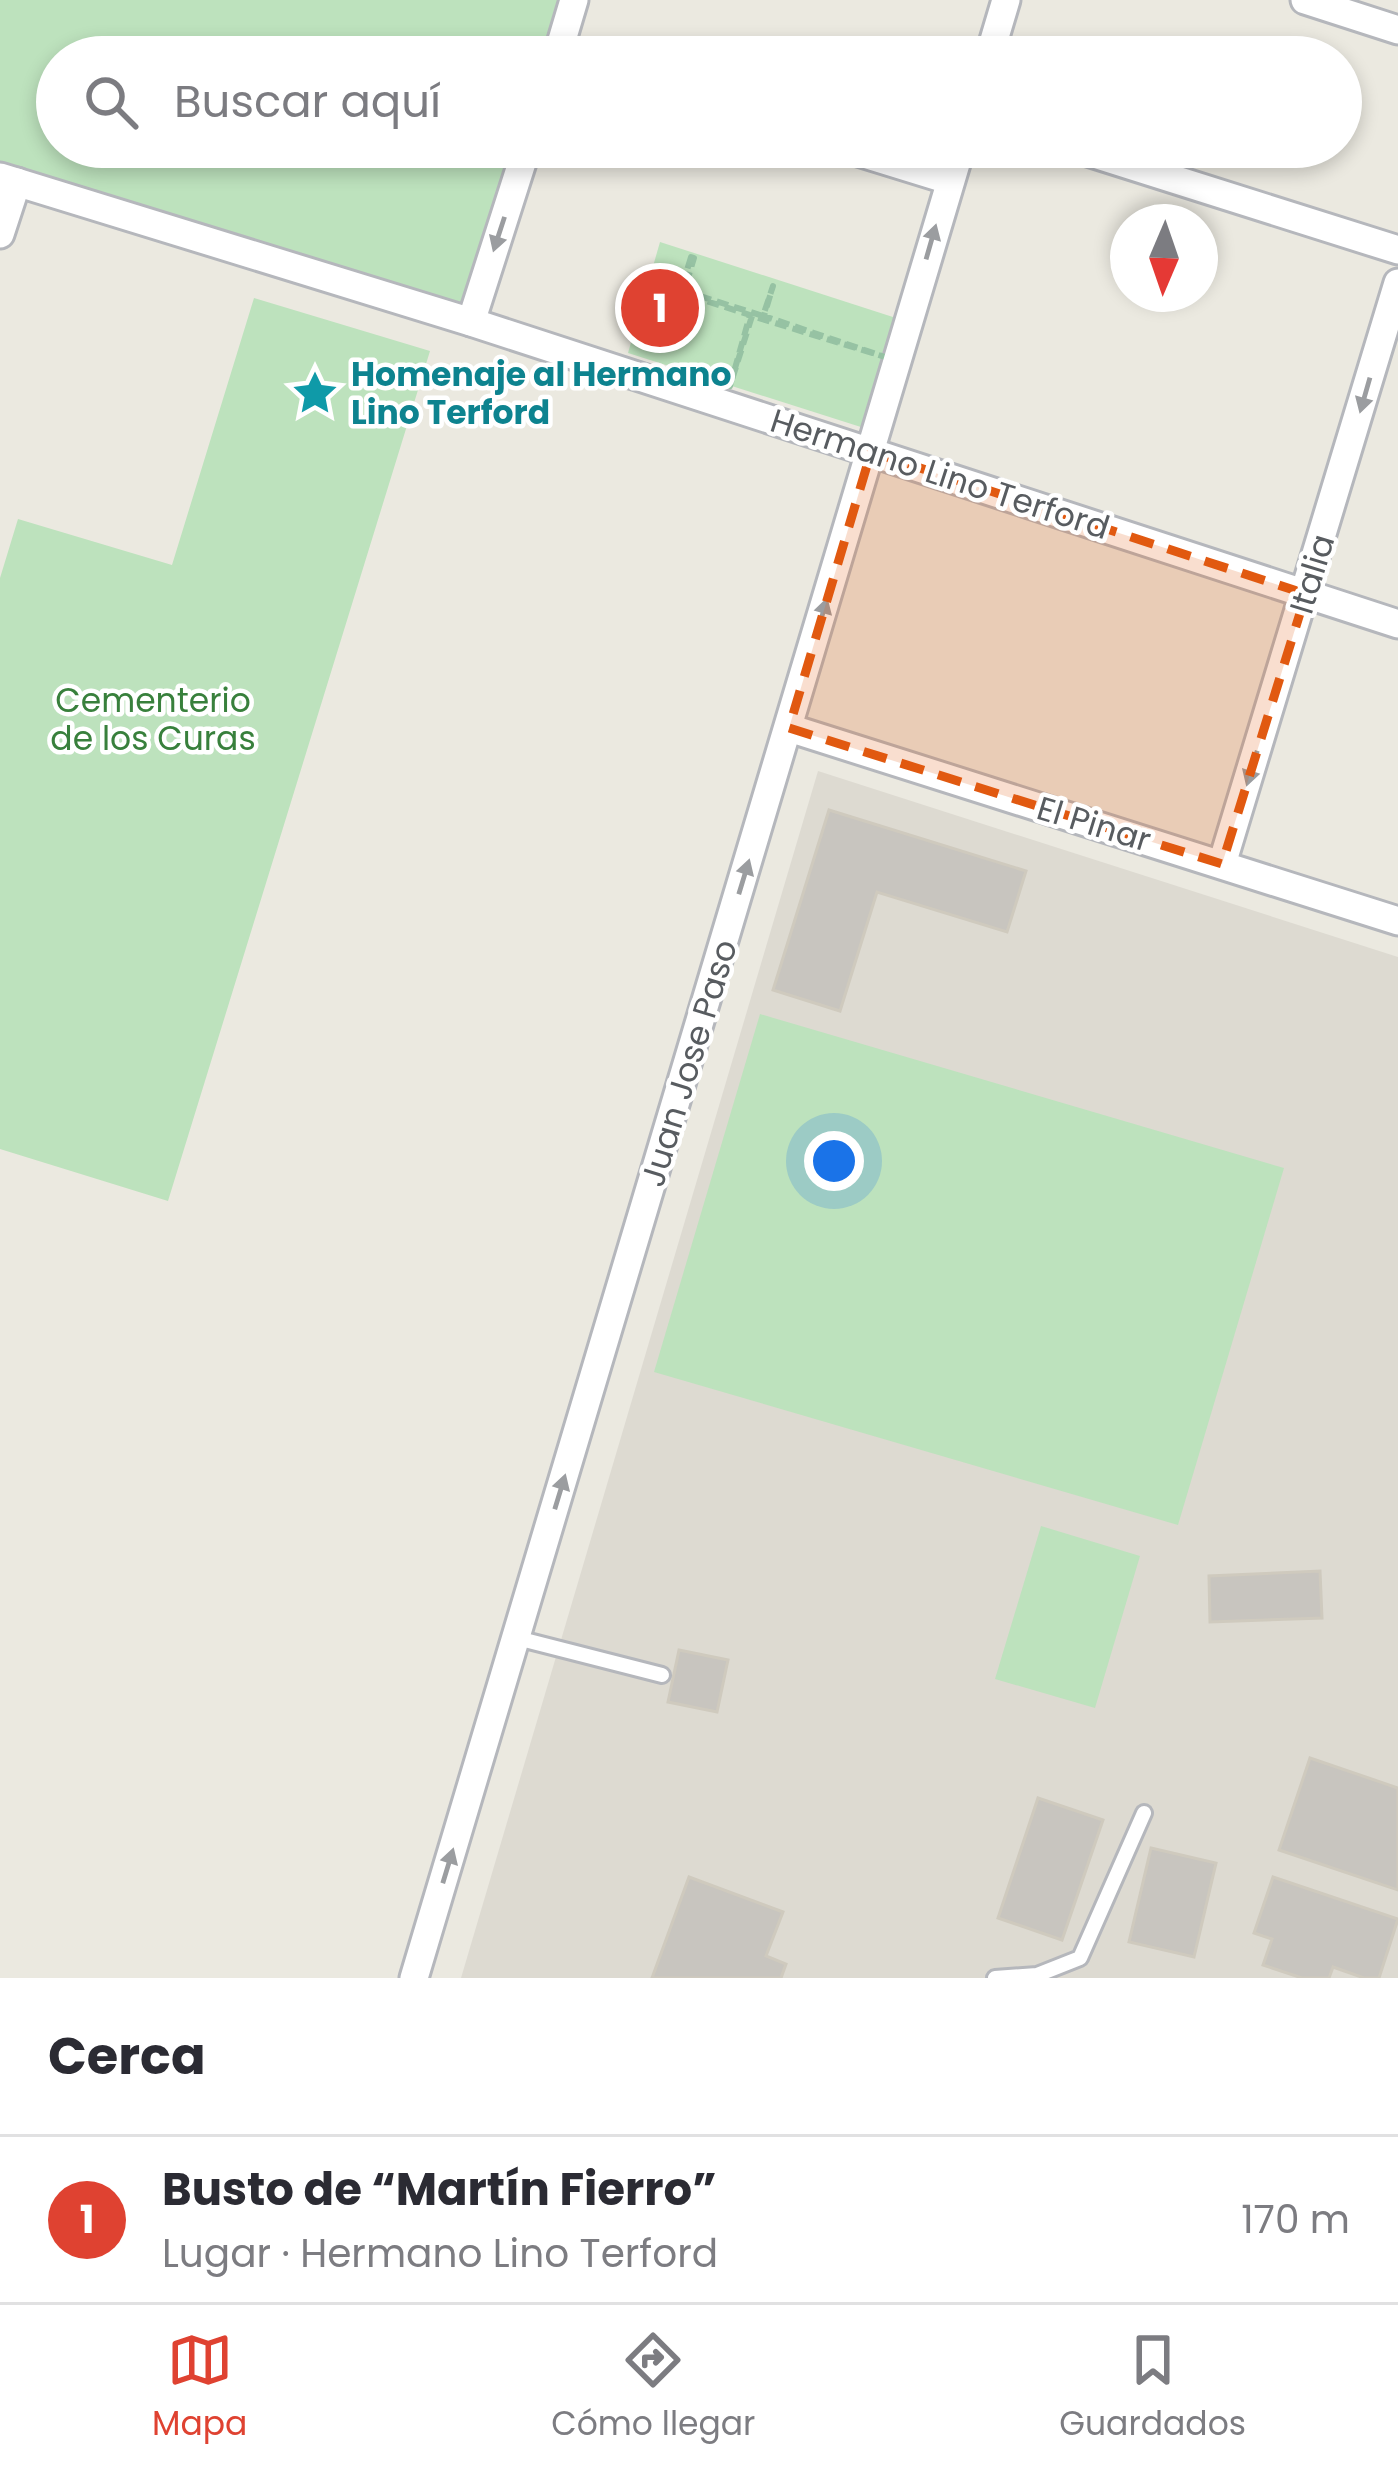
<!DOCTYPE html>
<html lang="es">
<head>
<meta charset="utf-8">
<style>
	body { margin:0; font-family:Poppins,sans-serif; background:#f2f2f3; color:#2b2b33 }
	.compass { position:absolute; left:1110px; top:204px; width:108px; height:108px; border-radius:50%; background:#fff; box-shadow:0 6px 18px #0003; rotate:182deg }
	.you { position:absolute; left:834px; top:1161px; width:42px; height:42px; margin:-30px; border:9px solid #fff; border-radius:50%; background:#1a73e8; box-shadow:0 0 0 18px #1a73e833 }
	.badge { display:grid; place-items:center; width:78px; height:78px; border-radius:50%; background:#df4231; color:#fff; font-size:39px; font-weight:700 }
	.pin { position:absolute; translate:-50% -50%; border:6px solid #fff; box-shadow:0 3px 12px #0006 }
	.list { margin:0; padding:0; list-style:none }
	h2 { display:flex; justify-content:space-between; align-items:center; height:156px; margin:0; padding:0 48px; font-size:51px }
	h2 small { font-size:39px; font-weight:400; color:#7c7c81 }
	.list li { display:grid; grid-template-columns:78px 1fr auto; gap:36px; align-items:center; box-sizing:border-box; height:168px; padding:0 48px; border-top:3px solid #e1e1e2 }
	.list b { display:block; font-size:45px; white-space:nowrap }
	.list p { margin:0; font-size:39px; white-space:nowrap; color:#7c7c81 }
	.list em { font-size:39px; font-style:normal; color:#7c7c81 }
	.icon { flex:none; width:66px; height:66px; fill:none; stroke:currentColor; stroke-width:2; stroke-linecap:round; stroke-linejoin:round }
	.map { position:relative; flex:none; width:1398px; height:1978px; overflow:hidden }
	.search { position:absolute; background:#fff; box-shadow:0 6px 18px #0003; left:36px; right:36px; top:36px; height:132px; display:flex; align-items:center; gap:30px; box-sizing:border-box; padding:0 42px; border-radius:66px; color:#7c7c81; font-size:45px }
	.sheet { height:324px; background:#fff }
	nav { display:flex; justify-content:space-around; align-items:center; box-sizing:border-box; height:168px; border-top:3px solid #e1e1e2; background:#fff; font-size:33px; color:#7c7c81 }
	nav a { display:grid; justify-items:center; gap:6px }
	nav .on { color:#df4231 }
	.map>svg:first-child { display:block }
	.education { fill:#dddad1 }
	.green { fill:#bde2bd }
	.building { fill:#c8c5bf; stroke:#cfcabe; stroke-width:3 }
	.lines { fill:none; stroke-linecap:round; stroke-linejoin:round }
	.service-casing { stroke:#b5b7bc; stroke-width:20 }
	.minor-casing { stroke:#b5b7bc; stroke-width:33 }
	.path { stroke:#96c2a3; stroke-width:6; stroke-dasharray:12 6; stroke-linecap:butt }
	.service { stroke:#fff; stroke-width:14 }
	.minor { stroke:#fff; stroke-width:27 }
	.oneway { fill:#9b9da0 }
	.marked { fill:#e15910; fill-opacity:0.2; stroke:#e15910; stroke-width:9; stroke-dasharray:24 15; stroke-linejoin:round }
	.labels { text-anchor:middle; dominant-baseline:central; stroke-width:9; stroke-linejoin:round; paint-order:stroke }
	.culture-label { font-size:33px; font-weight:bold; fill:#0d838f; stroke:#fff; text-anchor:start }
	.street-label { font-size:33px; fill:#585c60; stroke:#fff }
	.park-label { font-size:33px; fill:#38803c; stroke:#fff }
</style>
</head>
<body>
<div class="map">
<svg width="1398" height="1978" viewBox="0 0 1398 1978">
	<rect width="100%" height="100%" fill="#ebe9e0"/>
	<polygon class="education" points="818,771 1398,957 1398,1978 461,1978"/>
	<g class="green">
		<polygon points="0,0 564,0 547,57 57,57 57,147 521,147 471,322 0,177"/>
		<polygon points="660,242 896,318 864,428 628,353"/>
		<polygon points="254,298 430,351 168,1201 0,1149 0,578 18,519 172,565"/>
		<polygon points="760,1014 1284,1168 1178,1525 654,1372"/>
		<polygon points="1041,1526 1140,1556 1095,1708 995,1679"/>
	</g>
	<g class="building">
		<polygon points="829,810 1026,871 1007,932 877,892 840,1011 773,990"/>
		<polygon points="1320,1571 1322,1618 1210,1622 1209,1576"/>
		<polygon points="679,1650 728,1660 717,1712 668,1702"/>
		<polygon points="1310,1758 1398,1788 1398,1890 1279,1850"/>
		<polygon points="1038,1798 1103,1820 1062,1940 998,1918"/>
		<polygon points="1151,1848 1216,1863 1194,1957 1129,1942"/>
		<polygon points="689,1877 783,1912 766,1956 786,1964 781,1978 652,1978"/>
		<polygon points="1273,1877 1398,1919 1379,1978 1364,1978 1333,1967 1329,1978 1302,1978 1263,1965 1272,1939 1254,1933"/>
	</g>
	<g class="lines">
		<g class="service-casing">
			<g id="service">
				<polyline points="517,1638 662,1675"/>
				<polyline points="995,1978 1037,1975 1080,1958 1144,1813"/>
			</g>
		</g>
		<g class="minor-casing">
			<g id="minor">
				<polyline points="1305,0 1398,30"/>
				<polyline points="557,57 574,0"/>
				<polyline points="989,57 1006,0"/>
				<polyline points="842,147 949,180"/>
				<polyline points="1072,147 1398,250"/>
				<polyline points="0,177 471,322 1398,624"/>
				<polyline points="0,234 17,182"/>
				<polyline points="471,322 527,147"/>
				<polyline points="789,728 1398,921"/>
				<polyline points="1222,864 1398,283"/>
				<polyline points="414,1978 961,147"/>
			</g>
		</g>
		<polygon class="path" points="691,257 694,258 684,291 763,316 773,286 764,316 885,357 752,316 730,386 750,315 659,286 681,290"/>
		<use href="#service" class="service"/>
		<use href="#minor" class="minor"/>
	</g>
	<defs><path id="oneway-solid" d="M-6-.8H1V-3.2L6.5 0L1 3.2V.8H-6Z" transform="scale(3)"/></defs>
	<g class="oneway">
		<use href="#oneway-solid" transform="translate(499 234) rotate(108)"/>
		<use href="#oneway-solid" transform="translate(931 242) rotate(-74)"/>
		<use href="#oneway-solid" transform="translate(1365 395) rotate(106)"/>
		<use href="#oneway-solid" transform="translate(822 616) rotate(-74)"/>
		<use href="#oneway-solid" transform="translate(1252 768) rotate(107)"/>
		<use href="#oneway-solid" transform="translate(744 877) rotate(-73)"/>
		<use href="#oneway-solid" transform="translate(560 1492) rotate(-73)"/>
		<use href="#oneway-solid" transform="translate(448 1866) rotate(-73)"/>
	</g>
	<path class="marked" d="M871 452 1306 594 1222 864 789 728Z"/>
	<defs>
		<g id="sight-bare" transform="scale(3.6)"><path d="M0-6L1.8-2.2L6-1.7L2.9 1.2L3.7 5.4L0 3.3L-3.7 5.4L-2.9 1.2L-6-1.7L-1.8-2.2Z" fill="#0f9aa8" stroke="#fff" stroke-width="2.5" paint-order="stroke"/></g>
	</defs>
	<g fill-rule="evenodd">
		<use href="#sight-bare" x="315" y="393"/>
	</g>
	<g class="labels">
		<g class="culture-label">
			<text x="351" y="374">Homenaje al Hermano<tspan x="351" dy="38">Lino Terford</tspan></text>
		</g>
		<g class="street-label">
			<text transform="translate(940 474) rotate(18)">Hermano Lino Terford</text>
			<text transform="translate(1312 574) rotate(-73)">Italia</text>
			<text transform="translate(1094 824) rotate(17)">El Pinar</text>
			<text transform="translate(689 1063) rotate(-73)">Juan Jose Paso</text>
		</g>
		<g class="park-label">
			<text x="153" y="700">Cementerio<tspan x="153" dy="38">de los Curas</tspan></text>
		</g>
	</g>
</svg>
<svg class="compass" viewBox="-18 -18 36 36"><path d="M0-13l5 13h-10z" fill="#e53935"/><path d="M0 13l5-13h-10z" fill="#7c7c81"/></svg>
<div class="you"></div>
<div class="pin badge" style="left:660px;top:308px">1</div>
<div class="search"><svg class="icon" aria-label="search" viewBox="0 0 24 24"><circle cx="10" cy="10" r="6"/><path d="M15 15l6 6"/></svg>Buscar aquí</div>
</div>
<section class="sheet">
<h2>Cerca<small></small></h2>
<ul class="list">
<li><span class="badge">1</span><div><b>Busto de “Martín Fierro”</b><p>Lugar · Hermano Lino Terford</p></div><em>170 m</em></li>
</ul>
</section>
<nav>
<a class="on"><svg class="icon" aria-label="map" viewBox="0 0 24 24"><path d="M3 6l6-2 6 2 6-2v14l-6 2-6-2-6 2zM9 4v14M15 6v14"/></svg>Mapa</a>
<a><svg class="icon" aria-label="directions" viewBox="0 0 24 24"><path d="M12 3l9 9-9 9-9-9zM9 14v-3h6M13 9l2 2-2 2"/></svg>Cómo llegar</a>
<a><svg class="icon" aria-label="saved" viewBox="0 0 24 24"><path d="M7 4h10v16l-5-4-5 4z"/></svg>Guardados</a>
</nav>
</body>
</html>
